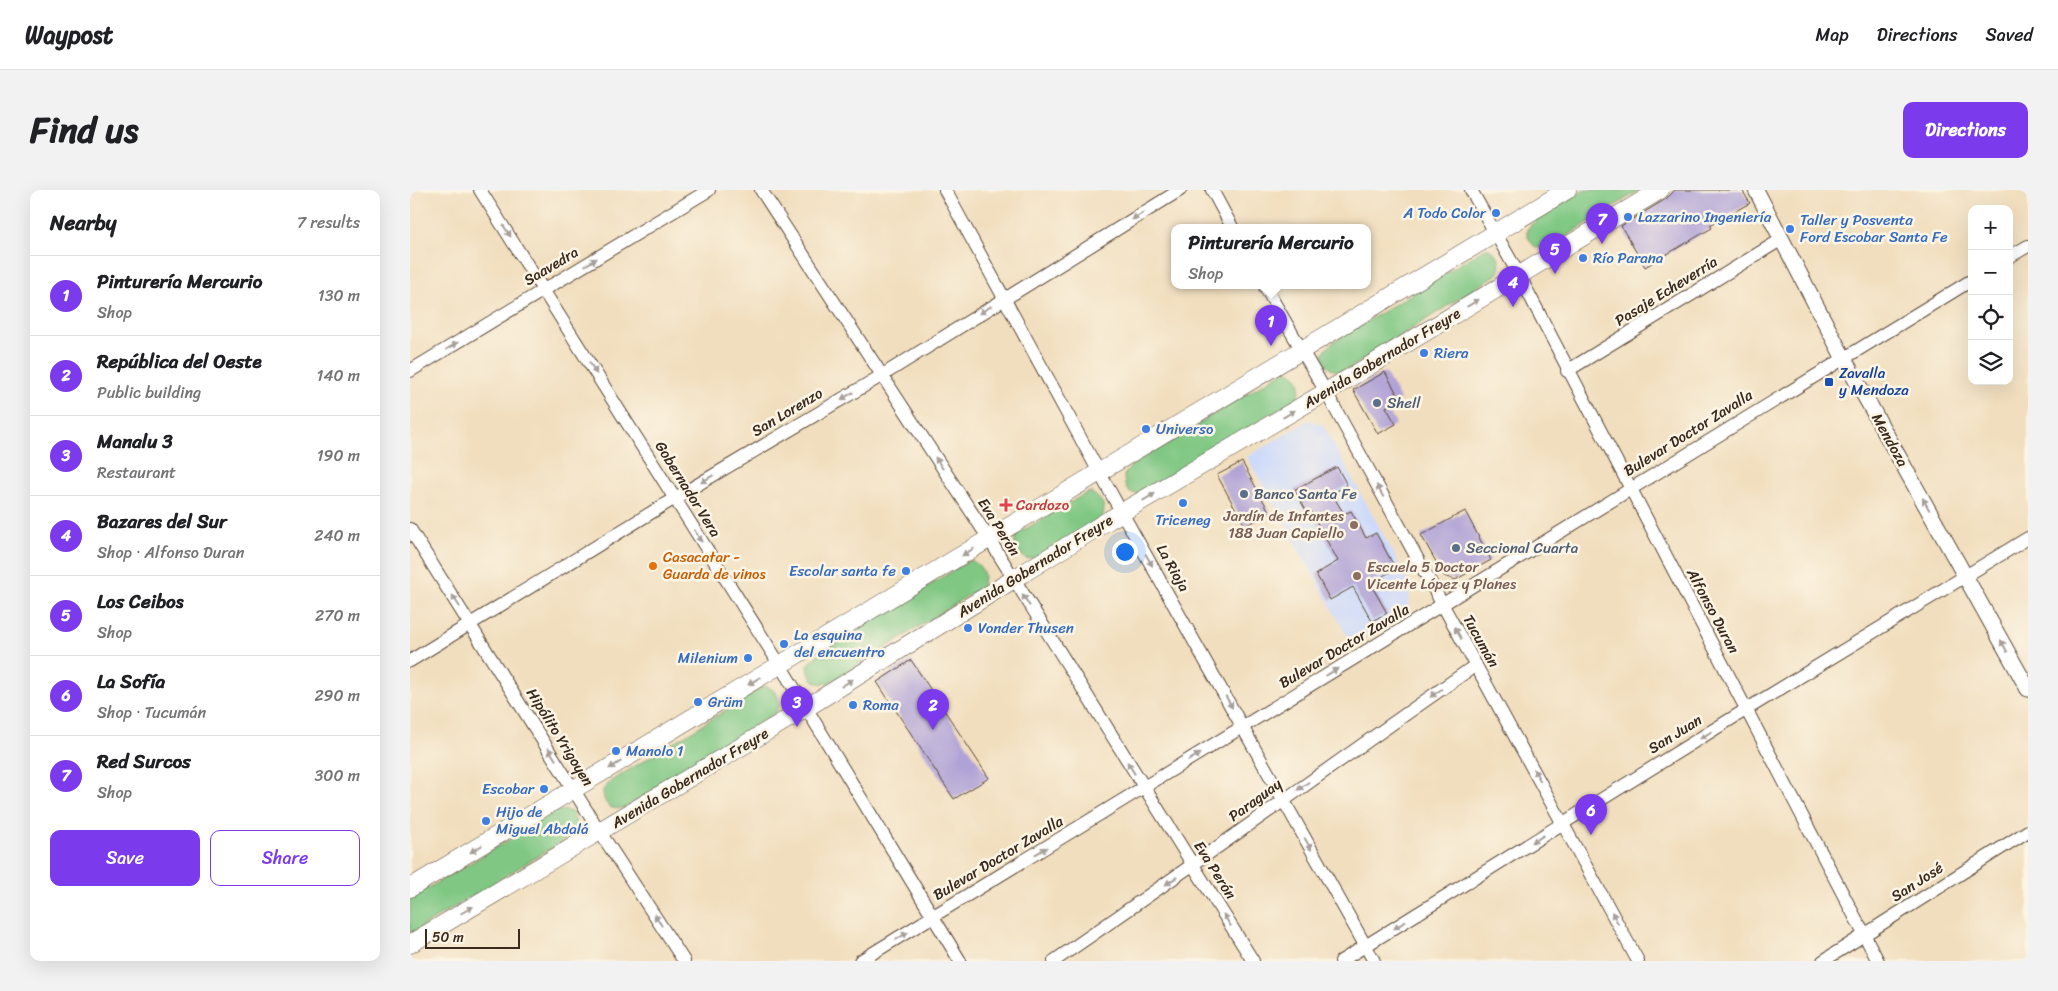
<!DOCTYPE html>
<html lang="en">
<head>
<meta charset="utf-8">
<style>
	body { margin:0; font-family:Sriracha,sans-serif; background:#f2f2f2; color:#202124 }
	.controls { position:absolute; right:15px; top:15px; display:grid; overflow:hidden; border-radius:10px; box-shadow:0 5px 20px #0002 }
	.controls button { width:45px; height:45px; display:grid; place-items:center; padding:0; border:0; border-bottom:1px solid #e0e0e0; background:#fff; color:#202124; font:25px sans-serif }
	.scale { position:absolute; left:15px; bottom:12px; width:95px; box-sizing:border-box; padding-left:5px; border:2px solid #3b2a1e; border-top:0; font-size:14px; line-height:18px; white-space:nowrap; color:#3b2a1e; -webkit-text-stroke:4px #fcf5e5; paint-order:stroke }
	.you { position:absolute; left:714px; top:361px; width:18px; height:18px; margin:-12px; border:4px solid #fff; border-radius:50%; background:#1a73e8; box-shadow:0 0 0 8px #1a73e833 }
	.badge { display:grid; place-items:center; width:32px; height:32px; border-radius:50%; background:#7c3aed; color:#fff; font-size:16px; font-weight:700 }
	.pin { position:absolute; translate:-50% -41px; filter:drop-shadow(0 1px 2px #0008) }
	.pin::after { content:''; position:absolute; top:26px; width:18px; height:15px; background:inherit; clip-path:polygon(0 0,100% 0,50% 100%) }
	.popup { position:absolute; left:761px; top:34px; width:200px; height:65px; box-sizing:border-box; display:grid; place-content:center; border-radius:10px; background:#fff; filter:drop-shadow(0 1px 4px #0005); font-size:16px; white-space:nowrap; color:#757577 }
	.popup b { font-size:19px; color:#202124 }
	.popup::after { content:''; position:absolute; left:50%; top:100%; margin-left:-10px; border:10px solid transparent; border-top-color:#fff }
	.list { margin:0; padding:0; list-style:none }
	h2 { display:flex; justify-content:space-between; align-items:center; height:65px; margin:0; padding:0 20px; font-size:21px }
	h2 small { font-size:16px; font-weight:400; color:#757577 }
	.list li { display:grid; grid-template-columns:32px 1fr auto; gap:15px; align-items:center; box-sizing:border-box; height:80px; padding:0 20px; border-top:1px solid #e0e0e0 }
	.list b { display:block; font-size:19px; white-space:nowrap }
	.list p { margin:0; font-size:16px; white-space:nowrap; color:#757577 }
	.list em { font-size:16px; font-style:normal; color:#757577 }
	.actions { display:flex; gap:10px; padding:15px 20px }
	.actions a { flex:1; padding:11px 0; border:1px solid #7c3aed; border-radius:10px; text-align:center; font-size:18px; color:#7c3aed }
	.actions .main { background:#7c3aed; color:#fff }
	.icon { flex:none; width:28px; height:28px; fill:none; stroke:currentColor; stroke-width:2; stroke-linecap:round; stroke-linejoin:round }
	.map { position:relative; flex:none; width:1618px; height:771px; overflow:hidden; border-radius:10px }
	header { display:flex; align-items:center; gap:30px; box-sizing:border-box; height:70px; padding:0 25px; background:#fff; border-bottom:1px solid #e0e0e0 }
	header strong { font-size:24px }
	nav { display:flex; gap:28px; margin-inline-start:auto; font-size:18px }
	.intro { display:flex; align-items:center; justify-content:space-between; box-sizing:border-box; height:120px; padding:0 30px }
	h1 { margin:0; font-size:35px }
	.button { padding:12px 22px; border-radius:10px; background:#7c3aed; color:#fff; font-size:18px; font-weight:700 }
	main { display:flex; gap:30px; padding:0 30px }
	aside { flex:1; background:#fff; border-radius:10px; box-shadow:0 5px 20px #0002 }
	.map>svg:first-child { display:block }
	.built { fill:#cedafa }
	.green { fill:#7fc783; stroke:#5d7850 }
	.building { fill:#b0a2d6 }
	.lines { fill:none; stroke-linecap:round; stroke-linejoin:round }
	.minor-casing { stroke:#564536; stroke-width:14 }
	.tertiary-casing { stroke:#564536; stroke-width:17 }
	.secondary-casing { stroke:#564536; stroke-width:19 }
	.minor { stroke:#fff; stroke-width:12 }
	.tertiary { stroke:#fff; stroke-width:15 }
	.secondary { stroke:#fff; stroke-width:18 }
	.oneway { fill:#a79f9a }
	.shop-dot { fill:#3f7fe0; stroke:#fcf5e5; stroke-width:2 }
	.transit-dot { fill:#1a4fb4; stroke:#fcf5e5; stroke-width:2 }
	.service-dot { fill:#5c6f8a; stroke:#fcf5e5; stroke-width:2 }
	.health-dot { fill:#e0444e; stroke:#fcf5e5; stroke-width:2 }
	.education-dot { fill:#8d6e63; stroke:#fcf5e5; stroke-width:2 }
	.food-dot { fill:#e8710a; stroke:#fcf5e5; stroke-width:2 }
	.labels { text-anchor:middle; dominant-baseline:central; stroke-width:5; stroke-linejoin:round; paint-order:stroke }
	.shop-label { font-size:15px; fill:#366cbe; stroke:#fcf5e5; text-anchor:start }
	.street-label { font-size:15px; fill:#3b2a1e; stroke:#fcf5e5 }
	.transit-label { font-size:15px; fill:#164399; stroke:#fcf5e5; text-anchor:start }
	.service-label { font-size:15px; fill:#4e5e75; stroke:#fcf5e5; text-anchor:start }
	.health-label { font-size:15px; fill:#be3a42; stroke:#fcf5e5; text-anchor:start }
	.education-label { font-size:15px; fill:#785e54; stroke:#fcf5e5; text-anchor:end }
	.food-label { font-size:15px; fill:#c56008; stroke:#fcf5e5; text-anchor:start }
</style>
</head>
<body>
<header>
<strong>Waypost</strong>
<nav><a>Map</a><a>Directions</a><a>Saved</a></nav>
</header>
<div class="intro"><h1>Find us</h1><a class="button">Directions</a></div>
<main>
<aside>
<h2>Nearby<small>7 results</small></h2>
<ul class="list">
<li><span class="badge">1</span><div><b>Pinturería Mercurio</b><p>Shop</p></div><em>130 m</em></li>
<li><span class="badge">2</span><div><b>República del Oeste</b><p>Public building</p></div><em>140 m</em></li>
<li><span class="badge">3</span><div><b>Manalu 3</b><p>Restaurant</p></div><em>190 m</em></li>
<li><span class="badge">4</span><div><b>Bazares del Sur</b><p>Shop · Alfonso Duran</p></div><em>240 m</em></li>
<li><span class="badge">5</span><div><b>Los Ceibos</b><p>Shop</p></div><em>270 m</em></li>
<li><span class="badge">6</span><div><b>La Sofía</b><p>Shop · Tucumán</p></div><em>290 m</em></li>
<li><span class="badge">7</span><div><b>Red Surcos</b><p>Shop</p></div><em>300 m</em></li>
</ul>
<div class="actions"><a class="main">Save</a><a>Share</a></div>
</aside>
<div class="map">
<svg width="1618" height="771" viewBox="0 0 1618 771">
	<rect width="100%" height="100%" fill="#fcf5e5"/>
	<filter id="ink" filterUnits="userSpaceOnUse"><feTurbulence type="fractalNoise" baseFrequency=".02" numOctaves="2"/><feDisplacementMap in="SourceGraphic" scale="10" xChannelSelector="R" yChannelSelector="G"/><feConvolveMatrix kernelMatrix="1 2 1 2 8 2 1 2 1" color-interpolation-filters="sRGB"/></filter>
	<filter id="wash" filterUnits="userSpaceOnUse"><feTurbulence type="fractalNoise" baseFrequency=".0096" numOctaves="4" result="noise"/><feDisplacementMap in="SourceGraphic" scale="20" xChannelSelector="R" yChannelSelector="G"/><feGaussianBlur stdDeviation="1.12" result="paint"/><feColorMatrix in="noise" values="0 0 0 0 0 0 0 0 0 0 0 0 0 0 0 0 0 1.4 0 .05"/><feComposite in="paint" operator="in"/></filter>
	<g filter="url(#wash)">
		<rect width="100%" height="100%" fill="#f1debe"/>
		<polygon class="built" points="899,230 913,235 1000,393 999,419 941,453 837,267"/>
		<g class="green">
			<polygon points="1174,0 1230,0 1141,56 1133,59 1125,57 1117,46 1117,39 1126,30"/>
			<path d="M1076 58C1089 62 1094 74 1086 85L937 180C923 184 914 178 913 162L922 153Z"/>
			<path d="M876 180C889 184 894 197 887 208L737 302C722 307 714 301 714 285L722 275Z"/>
			<path d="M680 302C691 308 697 316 692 328L628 367 617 369C608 363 604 359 605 348L612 341 673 305Z"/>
			<path d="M560 370C573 375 578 387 570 398L421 492C407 497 398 490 398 475L406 466Z"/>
			<path d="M355 496C368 500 373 512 365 523L216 617C202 622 193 616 193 600L201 591Z"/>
			<polygon points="155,620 162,622 167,636 158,648 0,744 0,709 147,621"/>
		</g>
		<g id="blocks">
			<g class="building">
				<polygon points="1265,0 1332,0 1340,13 1300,35 1302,38 1235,77 1211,36 1256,9"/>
				<polygon points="975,182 990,209 976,217 986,234 968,244 943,200"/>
				<polygon points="832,272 860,323 835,336 807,285"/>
				<polygon points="927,277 937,295 922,304 934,324 941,321 956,348 966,343 983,374 982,381 960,393 977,423 962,431 943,397 920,410 906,384 928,371 900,320 897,322 884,300"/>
				<polygon points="1055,321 1081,370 1045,390 1034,386 1011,345"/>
				<polygon points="501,470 579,588 544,609 467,492"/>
			</g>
		</g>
	</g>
	<g filter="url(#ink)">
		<use href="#blocks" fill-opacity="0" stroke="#564536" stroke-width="1"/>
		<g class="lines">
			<g class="minor-casing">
				<g id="minor">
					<polyline points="70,0 370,475 550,771"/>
					<polyline points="351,0 579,349 843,771"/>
					<polyline points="535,0 689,282 964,771"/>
					<polyline points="802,0 822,37"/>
					<polyline points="1061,0 1109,85 1468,771"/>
					<polyline points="1599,67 1618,56"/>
					<polyline points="854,95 916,202 1228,771"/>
					<polyline points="0,181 299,0"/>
					<polyline points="1157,181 1372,49"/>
					<polyline points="0,339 190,642 274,771"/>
					<polyline points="0,471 265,308 471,186 770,0"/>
					<polyline points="450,771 1562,90"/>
					<path d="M644 771C786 674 925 573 1066 475"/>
					<polyline points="931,771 1337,519 1618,348"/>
					<polyline points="1413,771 1618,641"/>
				</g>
			</g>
			<g class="tertiary-casing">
				<polyline id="tertiary" points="1346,0 1433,167 1618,499"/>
			</g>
			<g class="secondary-casing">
				<g id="secondary">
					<polyline points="0,698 1157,0"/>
					<polyline points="0,754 396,518 699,330 916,202 1250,0"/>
				</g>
			</g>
			<use href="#minor" class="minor"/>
			<use href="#tertiary" class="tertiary"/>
			<use href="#secondary" class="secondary"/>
		</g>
		<defs><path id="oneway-solid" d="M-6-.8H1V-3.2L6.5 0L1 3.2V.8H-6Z" transform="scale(1.25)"/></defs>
		<g class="oneway">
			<use href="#oneway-solid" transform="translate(728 26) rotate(148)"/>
			<use href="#oneway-solid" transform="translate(97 41) rotate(57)"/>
			<use href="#oneway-solid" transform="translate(181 72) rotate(-31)"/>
			<use href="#oneway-solid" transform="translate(1063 113) rotate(-31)"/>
			<use href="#oneway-solid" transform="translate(575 120) rotate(148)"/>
			<use href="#oneway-solid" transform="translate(42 156) rotate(-31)"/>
			<use href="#oneway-solid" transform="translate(183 178) rotate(58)"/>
			<use href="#oneway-solid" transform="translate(437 206) rotate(149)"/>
			<use href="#oneway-solid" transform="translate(879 224) rotate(-31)"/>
			<use href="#oneway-solid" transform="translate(529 273) rotate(-123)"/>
			<use href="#oneway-solid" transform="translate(297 289) rotate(149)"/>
			<use href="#oneway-solid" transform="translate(970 301) rotate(-119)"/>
			<use href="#oneway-solid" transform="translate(739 307) rotate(-31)"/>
			<use href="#oneway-solid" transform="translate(1516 314) rotate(-119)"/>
			<use href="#oneway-solid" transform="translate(288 346) rotate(58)"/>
			<use href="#oneway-solid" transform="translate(558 362) rotate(149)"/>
			<use href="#oneway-solid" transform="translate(739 370) rotate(61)"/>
			<use href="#oneway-solid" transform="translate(616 410) rotate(-122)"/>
			<use href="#oneway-solid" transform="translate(46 411) rotate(-123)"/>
			<use href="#oneway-solid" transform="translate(1048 443) rotate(-119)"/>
			<use href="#oneway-solid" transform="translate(1594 456) rotate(-119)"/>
			<use href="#oneway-solid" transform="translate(922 482) rotate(-31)"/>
			<use href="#oneway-solid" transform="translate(344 491) rotate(149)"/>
			<use href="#oneway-solid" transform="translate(437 493) rotate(-32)"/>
			<use href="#oneway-solid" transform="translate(1026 503) rotate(145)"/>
			<use href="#oneway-solid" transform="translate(819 512) rotate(61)"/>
			<use href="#oneway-solid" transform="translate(1296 545) rotate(148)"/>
			<use href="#oneway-solid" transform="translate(142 564) rotate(-122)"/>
			<use href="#oneway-solid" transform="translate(784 567) rotate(-32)"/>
			<use href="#oneway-solid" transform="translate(205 575) rotate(149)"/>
			<use href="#oneway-solid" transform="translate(721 578) rotate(-122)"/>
			<use href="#oneway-solid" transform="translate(1127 585) rotate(-119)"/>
			<use href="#oneway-solid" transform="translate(893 596) rotate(145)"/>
			<use href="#oneway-solid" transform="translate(1128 649) rotate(148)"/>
			<use href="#oneway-solid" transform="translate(898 654) rotate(61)"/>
			<use href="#oneway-solid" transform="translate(66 659) rotate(149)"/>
			<use href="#oneway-solid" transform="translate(631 661) rotate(-31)"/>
			<use href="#oneway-solid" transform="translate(761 691) rotate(146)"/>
			<use href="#oneway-solid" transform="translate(57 720) rotate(-30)"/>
			<use href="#oneway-solid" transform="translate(1205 728) rotate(-118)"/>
			<use href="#oneway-solid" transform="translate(248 730) rotate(-123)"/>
			<use href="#oneway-solid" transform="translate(817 730) rotate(-122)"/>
			<use href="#oneway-solid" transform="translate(990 735) rotate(148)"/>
			<use href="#oneway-solid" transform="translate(492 746) rotate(-31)"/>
		</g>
	</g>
	<g class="shop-dot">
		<circle cx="1086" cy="23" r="5"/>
		<circle cx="1218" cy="27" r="5"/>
		<circle cx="1380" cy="39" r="5"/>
		<circle cx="1173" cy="68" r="5"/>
		<circle cx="1014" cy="163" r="5"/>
		<circle cx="736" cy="239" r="5"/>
		<circle cx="773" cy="313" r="5"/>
		<circle cx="496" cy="381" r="5"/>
		<circle cx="558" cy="438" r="5"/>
		<circle cx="374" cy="454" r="5"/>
		<circle cx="338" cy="468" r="5"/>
		<circle cx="288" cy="512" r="5"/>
		<circle cx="443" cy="515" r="5"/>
		<circle cx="206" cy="561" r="5"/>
		<circle cx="134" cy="599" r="5"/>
		<circle cx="76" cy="631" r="5"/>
	</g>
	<rect class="transit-dot" x="1414" y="187" width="10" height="10" rx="2.5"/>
	<g class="service-dot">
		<circle cx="967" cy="213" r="5"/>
		<circle cx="834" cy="304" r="5"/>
		<circle cx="1046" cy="358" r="5"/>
	</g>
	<path class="health-dot" d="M593.5 307.5h5v5h5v5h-5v5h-5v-5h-5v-5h5z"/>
	<g class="education-dot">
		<circle cx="944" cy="335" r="5"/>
		<circle cx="947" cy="386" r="5"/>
	</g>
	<circle class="food-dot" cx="243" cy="376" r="5"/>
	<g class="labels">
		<g class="shop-label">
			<text x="1076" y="23" text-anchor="end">A Todo Color</text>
			<text x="1228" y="27">Lazzarino Ingeniería</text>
			<text x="1390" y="30">Taller y Posventa<tspan x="1390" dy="17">Ford Escobar Santa Fe</tspan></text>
			<text x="1183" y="68">Río Parana</text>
			<text x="1024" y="163">Riera</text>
			<text x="746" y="239">Universo</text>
			<text x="773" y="330" text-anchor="middle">Triceneg</text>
			<text x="486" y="381" text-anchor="end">Escolar santa fe</text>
			<text x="568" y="438">Vonder Thusen</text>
			<text x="384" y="445">La esquina<tspan x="384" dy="17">del encuentro</tspan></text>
			<text x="328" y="468" text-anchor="end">Milenium</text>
			<text x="298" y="512">Grüm</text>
			<text x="453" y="515">Roma</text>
			<text x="216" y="561">Manolo 1</text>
			<text x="124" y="599" text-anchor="end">Escobar</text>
			<text x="86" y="622">Hijo de<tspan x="86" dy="17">Miguel Abdalá</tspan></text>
		</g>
		<g class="street-label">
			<text transform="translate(141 76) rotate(-31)">Saavedra</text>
			<text transform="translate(1256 101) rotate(-32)">Pasaje Echeverría</text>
			<text transform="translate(972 168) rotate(-31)">Avenida Gobernador Freyre</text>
			<text transform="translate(377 222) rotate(-31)">San Lorenzo</text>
			<text transform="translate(1278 243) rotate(-32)">Bulevar Doctor Zavalla</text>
			<text transform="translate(1480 250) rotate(61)">Mendoza</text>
			<text transform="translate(278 299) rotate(58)">Gobernador Vera</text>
			<text transform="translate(589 337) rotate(58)">Eva Perón</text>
			<text transform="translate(625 376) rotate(-32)">Avenida Gobernador Freyre</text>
			<text transform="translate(763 378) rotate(61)">La Rioja</text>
			<text transform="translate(1303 421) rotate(62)">Alfonso Duran</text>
			<text transform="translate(1071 451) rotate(61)">Tucumán</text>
			<text transform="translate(934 456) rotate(-31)">Bulevar Doctor Zavalla</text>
			<text transform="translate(1265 544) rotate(-32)">San Juan</text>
			<text transform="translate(150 547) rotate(58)">Hipólito Yrigoyen</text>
			<text transform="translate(280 588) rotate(-31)">Avenida Gobernador Freyre</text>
			<text transform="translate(845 610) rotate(-36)">Paraguay</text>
			<text transform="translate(588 668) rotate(-31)">Bulevar Doctor Zavalla</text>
			<text transform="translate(805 680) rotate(58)">Eva Perón</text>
			<text transform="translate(1507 692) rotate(-33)">San José</text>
		</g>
		<g class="transit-label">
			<text x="1429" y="183">Zavalla<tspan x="1429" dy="17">y Mendoza</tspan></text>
		</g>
		<g class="service-label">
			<text x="977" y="213">Shell</text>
			<text x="844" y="304">Banco Santa Fe</text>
			<text x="1056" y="358">Seccional Cuarta</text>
		</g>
		<g class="health-label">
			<text x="606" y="315">Cardozo</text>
		</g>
		<g class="education-label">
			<text x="934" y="326">Jardín de Infantes<tspan x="934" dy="17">188 Juan Capiello</tspan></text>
			<text x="957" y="377" text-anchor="start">Escuela 5 Doctor<tspan x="957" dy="17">Vicente López y Planes</tspan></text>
		</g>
		<g class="food-label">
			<text x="253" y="367">Casacatar -<tspan x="253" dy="17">Guarda de vinos</tspan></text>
		</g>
	</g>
</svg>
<div class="controls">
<button>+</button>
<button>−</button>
<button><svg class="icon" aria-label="locate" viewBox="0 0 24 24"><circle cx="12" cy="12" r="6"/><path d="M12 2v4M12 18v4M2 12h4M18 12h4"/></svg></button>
<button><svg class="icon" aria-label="layers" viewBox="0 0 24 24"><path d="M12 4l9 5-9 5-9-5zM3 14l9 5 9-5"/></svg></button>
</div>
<div class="scale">50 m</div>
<div class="you"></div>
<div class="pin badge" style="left:861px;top:156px">1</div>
<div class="popup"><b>Pinturería Mercurio</b>Shop</div>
<div class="pin badge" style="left:523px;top:540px">2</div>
<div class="pin badge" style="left:387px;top:537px">3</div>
<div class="pin badge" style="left:1103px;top:117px">4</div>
<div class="pin badge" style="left:1145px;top:84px">5</div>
<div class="pin badge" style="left:1181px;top:645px">6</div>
<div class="pin badge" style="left:1192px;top:54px">7</div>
</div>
</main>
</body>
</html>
